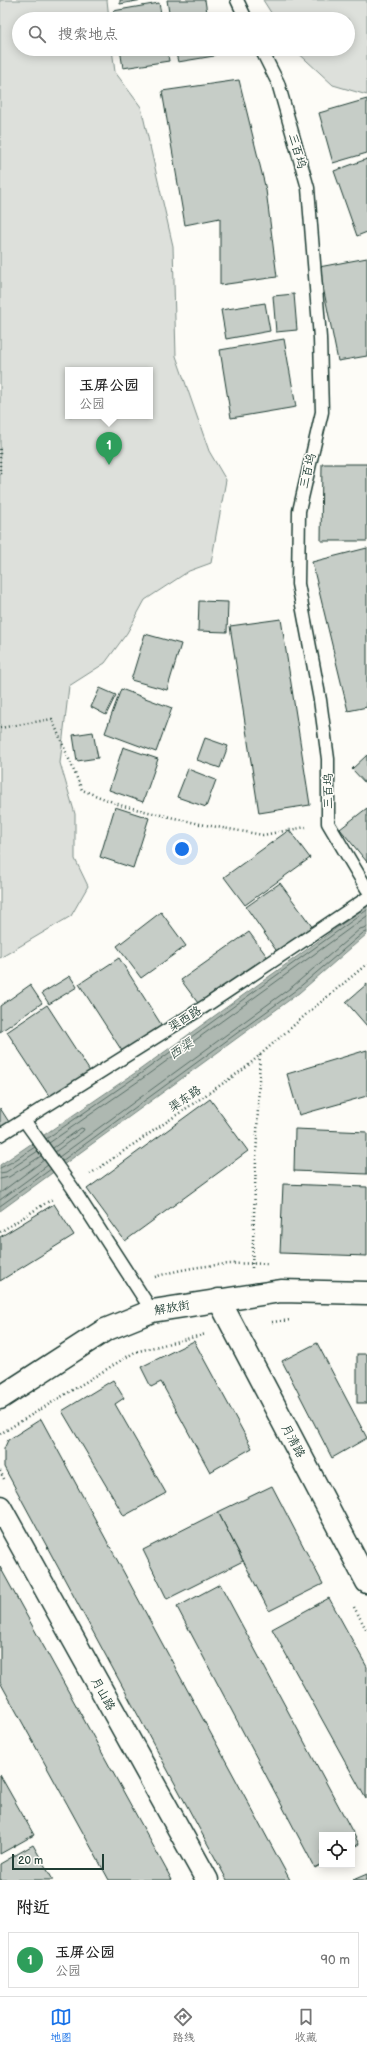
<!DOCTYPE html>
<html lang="zh">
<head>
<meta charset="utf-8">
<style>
	body { margin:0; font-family:"Balsamiq Sans","LXGW WenKai TC",sans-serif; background:#f6f6f6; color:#222 }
	.controls { position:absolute; right:12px; bottom:12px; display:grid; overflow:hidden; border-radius:0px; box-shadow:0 2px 10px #0003 }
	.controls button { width:36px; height:36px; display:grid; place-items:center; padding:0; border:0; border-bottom:1px solid #e0e0e0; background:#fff; color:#222; font:20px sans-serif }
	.scale { position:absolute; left:12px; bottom:10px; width:92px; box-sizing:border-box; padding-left:4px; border:2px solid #1f3d34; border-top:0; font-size:11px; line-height:14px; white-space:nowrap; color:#1f3d34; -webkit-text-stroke:3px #fdfcf7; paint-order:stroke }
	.you { position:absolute; left:182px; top:849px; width:14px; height:14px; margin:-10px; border:3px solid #fff; border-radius:50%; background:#1a73e8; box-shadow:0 0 0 6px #1a73e833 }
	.badge { display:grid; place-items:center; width:26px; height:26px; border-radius:50%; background:#1a73e8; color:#fff; font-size:13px; font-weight:700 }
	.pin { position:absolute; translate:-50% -33px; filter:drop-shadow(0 1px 2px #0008) }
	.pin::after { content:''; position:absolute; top:21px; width:14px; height:12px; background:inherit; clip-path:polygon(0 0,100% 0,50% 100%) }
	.popup { position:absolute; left:65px; top:367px; width:88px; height:52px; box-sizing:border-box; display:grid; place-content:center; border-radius:0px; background:#fff; filter:drop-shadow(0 1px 3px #0005); font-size:13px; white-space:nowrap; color:#767676 }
	.popup b { font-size:15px; color:#222 }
	.popup::after { content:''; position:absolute; left:50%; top:100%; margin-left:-8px; border:8px solid transparent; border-top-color:#fff }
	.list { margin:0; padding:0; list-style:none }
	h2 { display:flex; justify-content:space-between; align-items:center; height:52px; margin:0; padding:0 16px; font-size:17px }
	h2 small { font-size:13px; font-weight:400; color:#767676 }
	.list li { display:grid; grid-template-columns:26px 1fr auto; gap:12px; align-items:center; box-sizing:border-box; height:56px; margin:0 8px 8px; padding:0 8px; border:1px solid #e0e0e0; border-radius:0px }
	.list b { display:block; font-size:15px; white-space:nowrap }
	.list p { margin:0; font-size:13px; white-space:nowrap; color:#767676 }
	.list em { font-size:13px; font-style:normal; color:#767676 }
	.icon { flex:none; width:22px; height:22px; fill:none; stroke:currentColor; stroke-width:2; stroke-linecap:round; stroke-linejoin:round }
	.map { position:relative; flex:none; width:367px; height:1880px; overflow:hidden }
	.search { position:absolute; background:#fff; box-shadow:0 2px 10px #0003; left:12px; right:12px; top:12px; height:44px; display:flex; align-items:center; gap:10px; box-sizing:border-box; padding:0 14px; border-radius:22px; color:#767676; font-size:15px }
	.sheet { height:116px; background:#fff }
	nav { display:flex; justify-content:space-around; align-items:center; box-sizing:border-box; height:56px; border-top:1px solid #e0e0e0; background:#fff; font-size:11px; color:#767676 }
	nav a { display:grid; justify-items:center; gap:2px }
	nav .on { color:#1a73e8 }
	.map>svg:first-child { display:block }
	.green { fill:#dde0db; stroke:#7e8e88; fill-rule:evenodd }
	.water { fill:#aeb8b1; stroke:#75877f }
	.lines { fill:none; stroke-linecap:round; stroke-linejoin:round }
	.shore { stroke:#586e66; stroke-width:1 }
	.building { fill:#c6cdc7; stroke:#1f3d34 }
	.service-casing { stroke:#1f3d34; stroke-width:15 }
	.minor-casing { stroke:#1f3d34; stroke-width:25 }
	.tertiary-casing { stroke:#1f3d34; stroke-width:25 }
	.path { stroke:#1f3d34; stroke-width:2.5; stroke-dasharray:1 3; stroke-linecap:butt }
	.service { stroke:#fdfcf7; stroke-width:12 }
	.minor { stroke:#fdfcf7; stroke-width:22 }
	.tertiary { stroke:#fdfcf7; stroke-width:22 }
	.labels { text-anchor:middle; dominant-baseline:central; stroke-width:3; stroke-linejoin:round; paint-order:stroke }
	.street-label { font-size:12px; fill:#1f3d34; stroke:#fdfcf7 }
	.water-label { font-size:13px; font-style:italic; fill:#435c53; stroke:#fdfcf7 }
</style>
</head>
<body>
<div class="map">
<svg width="367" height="1880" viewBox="0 0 367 1880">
	<rect width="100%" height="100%" fill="#fdfcf7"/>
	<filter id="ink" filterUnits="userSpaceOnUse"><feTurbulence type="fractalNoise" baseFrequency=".025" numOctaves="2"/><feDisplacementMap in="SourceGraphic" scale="8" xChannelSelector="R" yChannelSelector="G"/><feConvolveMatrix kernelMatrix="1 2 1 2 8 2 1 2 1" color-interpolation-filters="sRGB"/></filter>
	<g filter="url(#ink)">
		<g class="green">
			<path d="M0 0H107L109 19H19V49H112L115 72 141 107 173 246 176 356 209 451 226 480 211 563 189 571 145 600 127 633 105 663 69 686 60 763 75 814V859L88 886 71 916 0 958ZM68 370H150V416H68Z"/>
			<polygon points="263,0 367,0 367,95 333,85 294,49 348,49 348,19 275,19"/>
		</g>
		<polygon class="water" points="367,904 367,934 299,993 0,1211 0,1165 138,1071 349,919"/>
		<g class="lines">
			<g class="shore">
				<polyline points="46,1139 140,1074 367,910"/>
				<polyline points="49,1143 143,1078 367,916"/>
				<polyline points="53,1148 81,1128 84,1129 83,1131 55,1152"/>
				<polyline points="59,1157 293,986 360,929 367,927"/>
				<polyline points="62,1161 296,990 363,933 367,932"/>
				<polyline points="0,1168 12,1162 35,1147"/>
				<polyline points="0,1173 6,1172 38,1151"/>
				<polyline points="0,1179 9,1177 41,1156"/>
				<polyline points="0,1193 44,1160"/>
				<polyline points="0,1200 48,1165"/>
				<polyline points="0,1206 51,1169"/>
			</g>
		</g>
		<g class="building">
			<polygon points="120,0 142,0 120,4"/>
			<polygon points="167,0 205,0 208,19 170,19"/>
			<polygon points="159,3 162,19 115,19 113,11"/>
			<polygon points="120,49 167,49 169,61 123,68"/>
			<polygon points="175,49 213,49 214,56 178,62"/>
			<polygon points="239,80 266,190 277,277 220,285 220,218 185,225 162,91"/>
			<polygon points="367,99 367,153 333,163 319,113"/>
			<polygon points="367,159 367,232 357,236 334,171"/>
			<polygon points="367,258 367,356 338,361 319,267"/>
			<polygon points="294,294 297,330 276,332 273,296"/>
			<polygon points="265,303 270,331 226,339 221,310"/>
			<polygon points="284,339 296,407 231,418 220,350"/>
			<polygon points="322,464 367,464 367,541 321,541"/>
			<polygon points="367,548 367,707 348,711 312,562"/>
			<polygon points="199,601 228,602 227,632 198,631"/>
			<polygon points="281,619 310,805 259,813 230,626"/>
			<polygon points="145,634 181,644 167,690 131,680"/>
			<polygon points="100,688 116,695 106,715 91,707"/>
			<polygon points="121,689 172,708 156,752 105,733"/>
			<polygon points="93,732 98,758 77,761 73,735"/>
			<polygon points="205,738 228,746 220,768 197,760"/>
			<polygon points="123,747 158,759 143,802 109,790"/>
			<polygon points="367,755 367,785 352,769"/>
			<polygon points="188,769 216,780 206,807 177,797"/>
			<polygon points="115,807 149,818 133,868 100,857"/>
			<polygon points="367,808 367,862 340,829"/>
			<polygon points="289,830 310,858 245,905 224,877"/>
			<polygon points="280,883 313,928 278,953 246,907"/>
			<polygon points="161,912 186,946 141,978 117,946"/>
			<polygon points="249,932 274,966 206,1014 181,980"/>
			<polygon points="119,958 164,1029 124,1054 79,984"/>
			<polygon points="70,976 77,987 49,1004 42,993"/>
			<polygon points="367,984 367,1026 346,1002"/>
			<polygon points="30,985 42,1003 0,1032 0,1006"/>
			<polygon points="47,1005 93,1076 53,1102 7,1032"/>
			<polygon points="367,1050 367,1096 299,1115 287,1074"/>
			<polygon points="210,1099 248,1151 125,1241 87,1189"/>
			<polygon points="0,1108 9,1122 0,1128"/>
			<polygon points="295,1129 367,1132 367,1174 294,1171"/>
			<polygon points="283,1184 367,1187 367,1256 280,1253"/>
			<polygon points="54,1204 74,1235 0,1281 0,1237"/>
			<polygon points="194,1341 252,1448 210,1472 161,1382 151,1387 141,1367"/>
			<polygon points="317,1343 367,1438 332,1458 282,1361"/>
			<rect x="357" y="1354" width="10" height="49"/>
			<polygon points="113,1380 124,1398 115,1404 166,1493 124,1516 62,1411"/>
			<polygon points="41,1419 290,1880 227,1880 4,1467 4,1449 8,1440"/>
			<polygon points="272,1486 323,1584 269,1611 218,1512"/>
			<polygon points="218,1512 243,1561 167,1599 143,1550"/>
			<polygon points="0,1567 172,1880 109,1880 0,1682"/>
			<polygon points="220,1584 359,1844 352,1848 352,1835 322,1835 322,1864 315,1868 177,1607"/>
			<polygon points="329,1598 367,1667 366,1799 272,1629"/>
			<polygon points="0,1775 34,1835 0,1854"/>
			<polygon points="33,1845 53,1880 0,1880 0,1864"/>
			<polygon points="367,1874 367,1880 353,1880"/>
		</g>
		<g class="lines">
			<g class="service-casing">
				<g id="service">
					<polyline points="237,0 246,19"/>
					<polyline points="261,49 278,83 308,188 320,338 322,412 299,511 298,584 320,700 328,759 328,823 367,889"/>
					<polyline points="24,1120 72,1187 152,1311"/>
					<polyline points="0,1135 210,1003 367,898"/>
				</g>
			</g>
			<g class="minor-casing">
				<g id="minor">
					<polyline points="219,1300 367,1582"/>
					<polyline points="0,1507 207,1880"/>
				</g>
			</g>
			<g class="tertiary-casing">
				<polyline id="tertiary" points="0,1398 105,1330 152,1311 281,1291 367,1293"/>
			</g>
			<g class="path">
				<polyline points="0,449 0,474"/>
				<polyline points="0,728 52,719 82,790 123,806 200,824 263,835 306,827"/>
				<polyline points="90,1174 244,1069 310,1011 367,964"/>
				<polyline points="0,1232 54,1198"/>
				<polyline points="252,1268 260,1054"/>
				<path d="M155 1277C188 1266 232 1262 267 1264"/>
				<polyline points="272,1322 291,1320"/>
				<polyline points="0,1434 135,1352 206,1334"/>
				<polyline points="0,1471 5,1481"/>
				<polyline points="354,1607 367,1631"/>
			</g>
			<use href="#service" class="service"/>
			<use href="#minor" class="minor"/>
			<use href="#tertiary" class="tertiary"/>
		</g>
	</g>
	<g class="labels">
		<g class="street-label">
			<text transform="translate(297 151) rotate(74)">三百坞</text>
			<text transform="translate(308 471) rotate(-77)">三百坞</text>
			<text transform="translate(328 791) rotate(-90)">三百坞</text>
			<text transform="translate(185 1019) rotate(-32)">渠西路</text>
			<text transform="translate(185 1099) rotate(-34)">渠东路</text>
			<text transform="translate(172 1308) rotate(-10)">解放街</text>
			<text transform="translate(293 1441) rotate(62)">月清路</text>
			<text transform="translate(103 1694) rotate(61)">月山路</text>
		</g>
		<g class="water-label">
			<text transform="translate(181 1049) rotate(-33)">西渠</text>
		</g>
	</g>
</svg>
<div class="controls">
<button><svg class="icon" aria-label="locate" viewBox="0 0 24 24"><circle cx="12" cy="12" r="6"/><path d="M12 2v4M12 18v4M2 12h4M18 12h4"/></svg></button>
</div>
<div class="scale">20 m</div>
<div class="you"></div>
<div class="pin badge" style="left:109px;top:465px;background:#2e9e5b">1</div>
<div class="popup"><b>玉屏公园</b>公园</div>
<div class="search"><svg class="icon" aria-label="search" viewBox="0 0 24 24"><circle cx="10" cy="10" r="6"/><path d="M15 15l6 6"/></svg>搜索地点</div>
</div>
<section class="sheet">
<h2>附近<small></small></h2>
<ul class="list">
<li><span class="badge" style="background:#2e9e5b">1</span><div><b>玉屏公园</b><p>公园</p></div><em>90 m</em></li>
</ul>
</section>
<nav>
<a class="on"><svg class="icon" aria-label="map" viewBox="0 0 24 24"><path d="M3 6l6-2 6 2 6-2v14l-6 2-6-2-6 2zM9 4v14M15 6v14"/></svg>地图</a>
<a><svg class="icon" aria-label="directions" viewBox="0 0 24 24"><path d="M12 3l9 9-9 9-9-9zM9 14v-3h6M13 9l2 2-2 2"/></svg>路线</a>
<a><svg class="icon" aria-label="saved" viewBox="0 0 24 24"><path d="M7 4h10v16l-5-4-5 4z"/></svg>收藏</a>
</nav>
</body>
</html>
